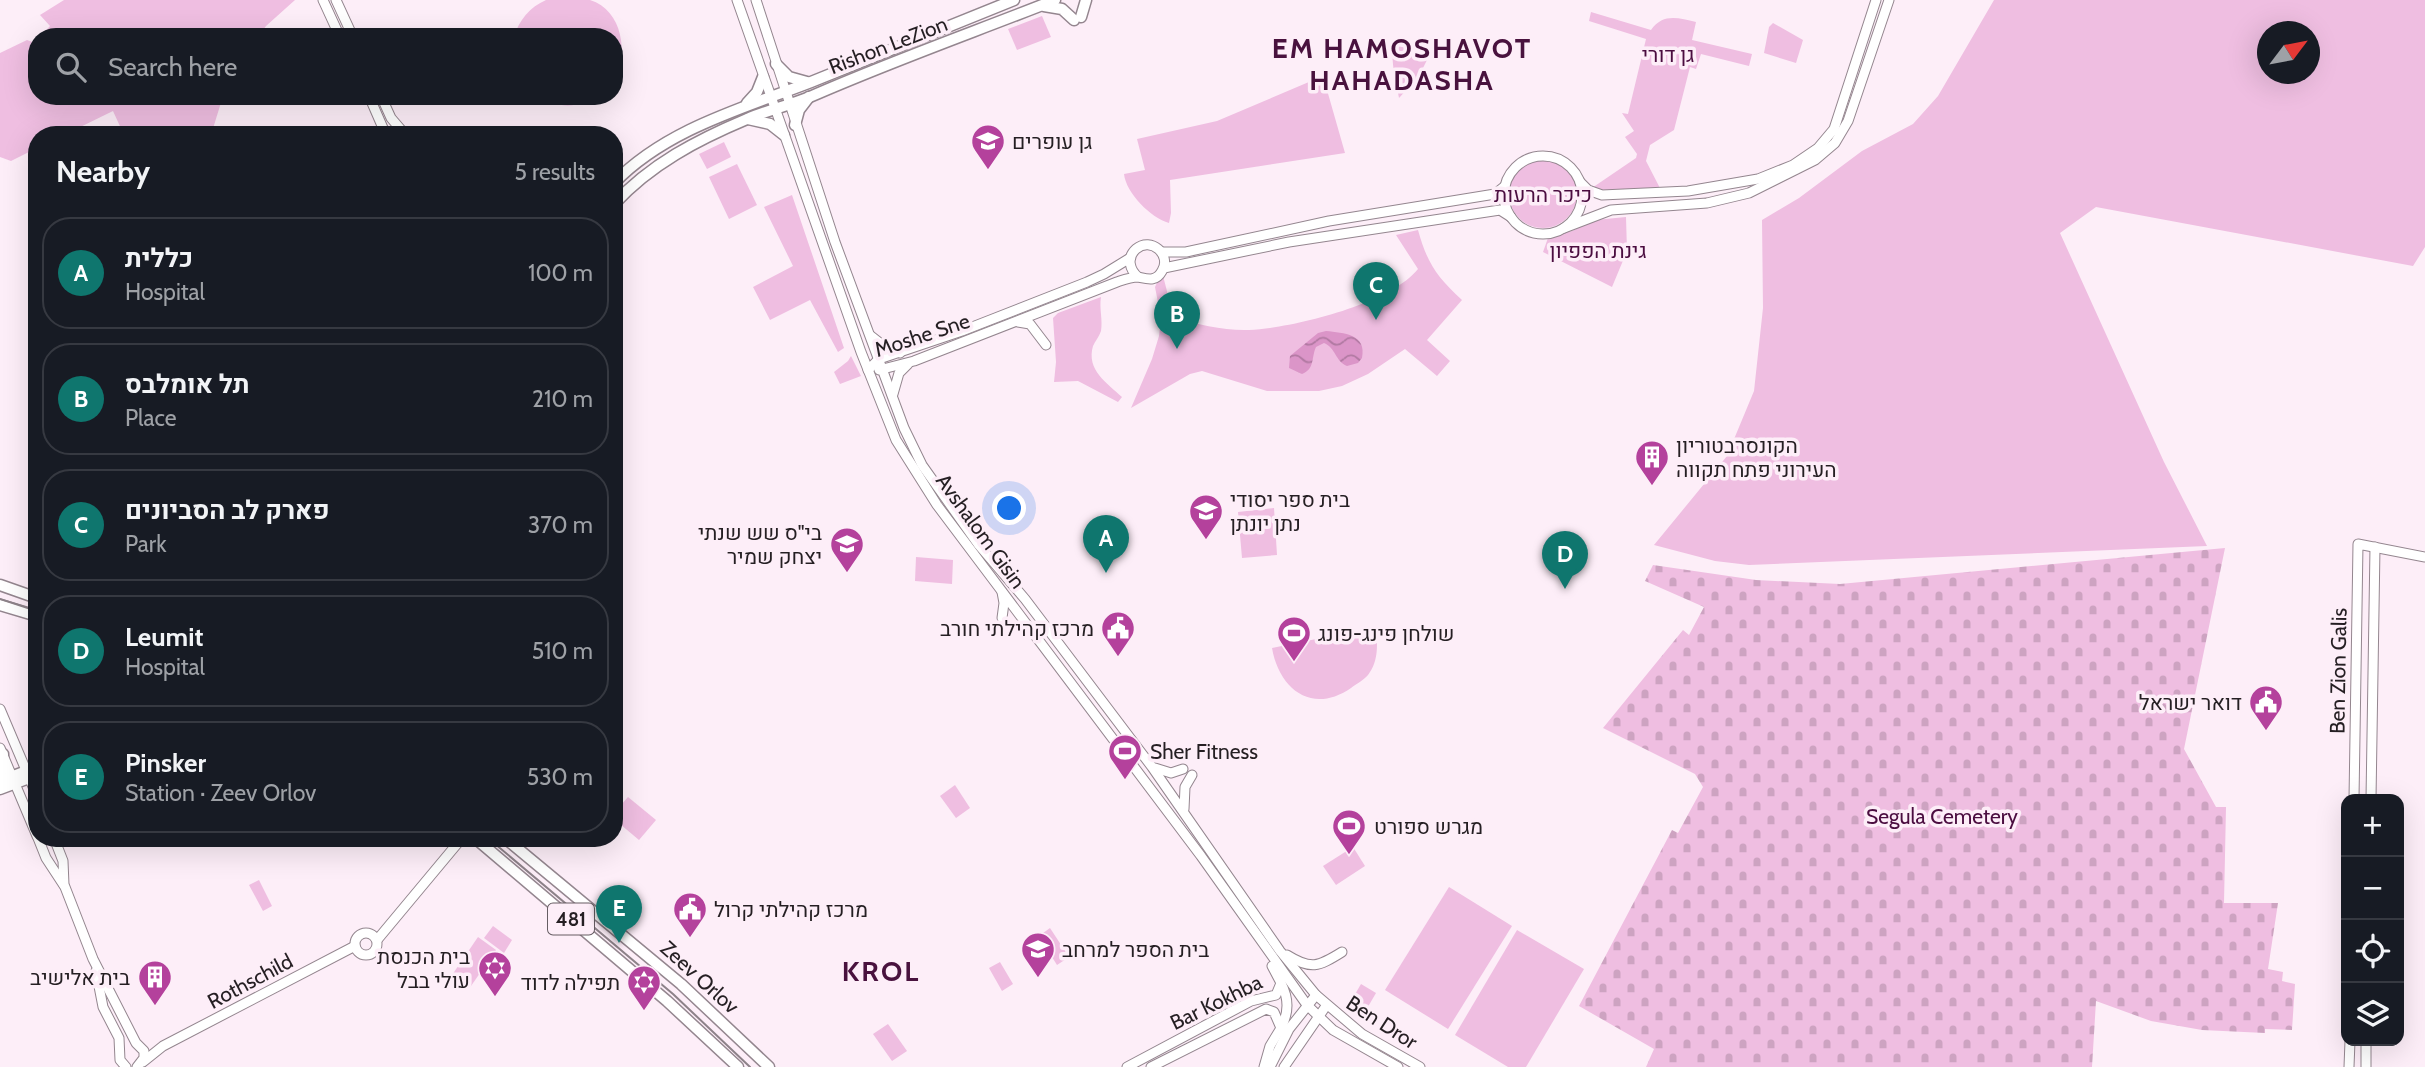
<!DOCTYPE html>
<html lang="en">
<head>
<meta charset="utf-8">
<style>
	body { margin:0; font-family:Cabin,Heebo,sans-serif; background:#242831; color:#f1f3f6 }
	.controls { position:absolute; right:21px; bottom:21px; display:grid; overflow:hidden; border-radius:14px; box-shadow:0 7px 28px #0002 }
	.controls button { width:63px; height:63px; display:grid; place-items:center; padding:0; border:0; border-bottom:2px solid #363941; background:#171b24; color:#f1f3f6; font:35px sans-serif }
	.compass { position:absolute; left:2257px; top:21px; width:63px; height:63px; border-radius:50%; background:#171b24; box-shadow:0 7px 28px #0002; rotate:58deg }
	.you { position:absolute; left:1010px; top:509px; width:24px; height:24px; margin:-18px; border:5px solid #fff; border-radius:50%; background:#1a73e8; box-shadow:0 0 0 10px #1a73e833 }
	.badge { display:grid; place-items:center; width:46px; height:46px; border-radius:50%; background:#0f766e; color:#fff; font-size:23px; font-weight:700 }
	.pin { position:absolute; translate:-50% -58px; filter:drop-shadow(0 2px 4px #0008) }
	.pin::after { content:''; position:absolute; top:37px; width:24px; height:21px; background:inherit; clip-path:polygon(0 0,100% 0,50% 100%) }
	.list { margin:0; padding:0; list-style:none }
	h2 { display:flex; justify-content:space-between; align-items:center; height:91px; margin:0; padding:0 28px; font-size:30px }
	h2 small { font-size:23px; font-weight:400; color:#9ea1a6 }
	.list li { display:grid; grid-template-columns:46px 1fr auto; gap:21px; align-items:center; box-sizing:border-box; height:112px; margin:0 14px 14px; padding:0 14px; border:2px solid #363941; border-radius:28px }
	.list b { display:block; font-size:26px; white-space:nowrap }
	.list p { margin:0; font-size:23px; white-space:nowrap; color:#9ea1a6 }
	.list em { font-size:23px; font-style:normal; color:#9ea1a6 }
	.icon { flex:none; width:38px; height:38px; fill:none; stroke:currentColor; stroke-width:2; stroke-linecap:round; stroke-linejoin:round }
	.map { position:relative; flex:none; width:2425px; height:1067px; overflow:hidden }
	.search { position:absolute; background:#171b24; box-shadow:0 7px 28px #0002; left:28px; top:28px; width:595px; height:77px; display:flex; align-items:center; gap:18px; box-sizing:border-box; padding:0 24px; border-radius:28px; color:#9ea1a6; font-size:26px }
	.panel { position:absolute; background:#171b24; box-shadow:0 7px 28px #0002; left:28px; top:126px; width:595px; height:721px; border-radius:28px }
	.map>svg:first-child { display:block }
	.green { fill:#efbee1; fill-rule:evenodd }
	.cemetery { fill:url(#cemetery-stones) }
	.water { fill:url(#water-waves) }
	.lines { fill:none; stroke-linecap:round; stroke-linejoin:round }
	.minor-casing { stroke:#94868f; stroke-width:11 }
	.major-casing { stroke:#94868f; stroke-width:13 }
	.minor { stroke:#fff; stroke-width:9 }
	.major { stroke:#fff; stroke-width:10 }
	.tram { stroke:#8d8289; stroke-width:2 }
	.labels { text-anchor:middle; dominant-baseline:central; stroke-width:7; stroke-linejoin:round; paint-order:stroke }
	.shield { fill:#fdeef8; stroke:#665d63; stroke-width:2 }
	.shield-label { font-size:19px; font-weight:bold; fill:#251f23 }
	.street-label { font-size:21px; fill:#251f23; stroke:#fdeef8 }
	.park-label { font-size:21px; fill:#4b0d40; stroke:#fdeef8 }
	.poi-label { font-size:21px; fill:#251f23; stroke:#fdeef8; text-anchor:start }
	.district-label { font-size:28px; font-weight:bold; letter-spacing:2px; fill:#49123e; stroke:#fdeef8 }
</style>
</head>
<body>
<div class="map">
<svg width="2425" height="1067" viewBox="0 0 2425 1067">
	<defs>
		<pattern id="cemetery-stones" width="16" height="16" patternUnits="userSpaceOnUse" patternTransform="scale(1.75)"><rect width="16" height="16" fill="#efbee1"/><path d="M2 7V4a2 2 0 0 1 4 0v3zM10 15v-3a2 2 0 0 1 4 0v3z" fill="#cda3c1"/></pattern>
		<pattern id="water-waves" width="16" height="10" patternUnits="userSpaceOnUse" patternTransform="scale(1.75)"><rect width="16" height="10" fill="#db95c8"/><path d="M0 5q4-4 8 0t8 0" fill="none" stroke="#b179a2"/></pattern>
	</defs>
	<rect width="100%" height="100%" fill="#fdeef8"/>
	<g class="green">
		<polygon points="64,0 295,0 266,26 258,37 40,37 50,26 40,15"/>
		<path d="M546 0C559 0 578 0 590 0 623 10 629 55 614 80V37H514C519 20 530 7 546 0Z"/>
		<path d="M1994 0H2425V247L2413 266 2096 207 2060 233 2164 462 2207 546 1749 565 1715 561 1654 545 1727 456 1754 391 1763 308 1762 220 1799 198 1862 151 1913 124 1938 96ZM2268 32H2310V74H2268Z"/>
		<path d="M1591 12 1651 30C1663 13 1678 18 1696 22L1692 40 1752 54 1749 66 1701 54 1696 69 1690 67 1674 130 1650 145 1646 161 1662 192 1602 195 1589 190 1636 158 1637 154 1625 137 1634 131 1622 113 1628 114 1646 39 1589 21Z"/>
		<polygon points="1042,16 1051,37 1017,50 1008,29"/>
		<polygon points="1773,23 1803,40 1796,63 1764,53 1769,27"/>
		<polygon points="27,40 35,43 37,41 37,96 223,96 211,135 124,135 113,111 64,135 37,135 37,148 11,161 0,157 0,53"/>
		<path d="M1393 45 1420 51 1432 50 1419 76 1399 98C1396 77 1391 67 1393 45Z"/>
		<path d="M1323 76 1345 153 1170 180 1171 213 1169 223C1151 218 1126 193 1124 174L1145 170 1137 139 1217 121Z"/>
		<path d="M536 96H599C578 109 556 108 536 96Z"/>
		<polygon points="724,142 731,157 707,169 699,154"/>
		<circle cx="1543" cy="194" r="34"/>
		<polygon points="737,164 757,205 729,219 709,177"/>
		<polygon points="792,195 844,348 838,352 810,300 770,320 753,287 793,266 764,207"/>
		<polygon points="1626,217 1627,251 1612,287 1543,252 1548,238 1572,231 1595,220"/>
		<path d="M1418 230C1427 263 1437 277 1462 300L1427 340 1450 361 1437 376 1405 349 1368 374 1342 386 1319 391H1267L1202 371 1190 374 1131 408 1152 359 1159 336 1161 318 1155 287 1162 272 1174 318C1197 324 1225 331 1249 330 1293 328 1390 304 1418 269L1396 235Z"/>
		<path d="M1101 297C1099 308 1103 320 1101 331 1099 337 1095 341 1093 346 1086 370 1107 383 1122 397L1118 402 1078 381 1054 382 1056 362 1053 318 1058 313Z"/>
		<polygon points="851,356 861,376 840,384 834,372 848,361"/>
		<polygon points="1274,508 1277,555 1242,558 1238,512"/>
		<polygon points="916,557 953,560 952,584 915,581"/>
		<path d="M1375 627C1378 642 1379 661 1368 675 1364 680 1356 684 1351 688 1312 715 1279 689 1272 648Z"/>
		<polygon points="955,785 970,808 956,818 940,796"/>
		<polygon points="628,797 656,820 639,840 614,819 614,813"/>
		<polygon points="1353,847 1365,866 1336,885 1323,866"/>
		<polygon points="259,880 272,906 263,911 249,885"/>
		<polygon points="1449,887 1512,926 1448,1029 1385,990"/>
		<polygon points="493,926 512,940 504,953 484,938"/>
		<polygon points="1050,928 1069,957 1057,965 1039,936"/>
		<polygon points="1517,930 1584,969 1526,1067 1508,1067 1455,1035"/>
		<polygon points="478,937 496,950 471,986 465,989 450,978"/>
		<polygon points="1000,962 1013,984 1002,991 989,968"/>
		<polygon points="1361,984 1376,993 1362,1017 1347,1008"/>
		<polygon points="888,1024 907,1051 892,1061 873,1034"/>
	</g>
	<polygon class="cemetery" points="2225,548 2184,749 2216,807 2226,807 2224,903 2278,903 2268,969 2283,972 2282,981 2295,984 2292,1030 2265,1029 2265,1033 2202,1030 2151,1021 2096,1001 2092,1067 1646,1067 1654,1049 1579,1006 1672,830 1678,833 1703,787 1695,774 1603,728 1683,630 1689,635 1704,607 1645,581 1653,565 1756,580 1840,584"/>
	<path class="water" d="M1326 331C1344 333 1367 334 1362 358L1358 363 1347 366C1335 361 1336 348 1324 343L1316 347C1311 358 1315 369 1302 374L1289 368 1290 356 1318 333Z"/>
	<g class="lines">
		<g class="minor-casing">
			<g id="minor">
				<polyline points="323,0 340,37"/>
				<polyline points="336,0 353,37"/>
				<polyline points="737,0 861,352 896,440 937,505 1201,856 1307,1005 1333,1030 1398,1067"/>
				<polyline points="756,0 835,242 904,428 922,465 978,544 1025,599 1152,767 1280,951 1316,995 1362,1034 1420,1067"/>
				<polyline points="369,96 386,135"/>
				<polyline points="381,96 391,118 403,132"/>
				<polyline points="394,135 403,132 412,135"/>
				<circle cx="1543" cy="195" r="39"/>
				<polyline points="1580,182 1588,190 1602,195 1688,191 1758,179 1793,165 1818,148 1834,129 1876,0"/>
				<polyline points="1564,228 1611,210 1707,203 1749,193 1815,160 1835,143 1848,121 1889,0"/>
				<polyline points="1162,252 1186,252 1329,221 1495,194 1505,186"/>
				<polyline points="1164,268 1289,242 1500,210 1511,217"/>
				<polyline points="1018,322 1030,324 1046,345"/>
				<polyline points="871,336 880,343 900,353"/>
				<polyline points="868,370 879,359 962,331 1087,282 1104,274 1130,258"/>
				<path d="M879 370 914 361 1117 282C1123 280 1131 277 1138 277 1148 279 1156 282 1162 271 1172 255 1151 236 1136 249 1126 258 1130 270 1138 277"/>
				<polyline points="893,394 899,373 908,364"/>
				<polyline points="1002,592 1004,603 1002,618"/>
				<polyline points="0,709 37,796"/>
				<polyline points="0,748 37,836"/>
				<polyline points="1155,768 1171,773 1183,769"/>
				<polyline points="2354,799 2358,544 2425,557"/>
				<polyline points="2371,799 2375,547"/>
				<polyline points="1184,809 1185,787 1192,775"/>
				<polyline points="38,838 46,858 65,887 93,959 136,1043 144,1051 144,1058 137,1067"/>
				<polyline points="54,838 63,861 64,885"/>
				<circle cx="366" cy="944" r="11"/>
				<polyline points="377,940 462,838"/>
				<path d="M1287 955C1311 970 1318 967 1342 952"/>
				<polyline points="96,971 103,1007 119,1038 120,1060 126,1067"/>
				<path d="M1281 1028C1289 1012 1289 999 1281 983"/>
				<polyline points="143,1062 163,1046 355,946"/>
				<polyline points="1127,1067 1251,1001 1276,995 1281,983 1272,966"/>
				<polyline points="1151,1067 1266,1009 1274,1012 1281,1028 1270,1046 1264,1067"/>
				<polyline points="1270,1067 1289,1029 1316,995"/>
				<polyline points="1284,1067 1326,1006"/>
				<polyline points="2349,1067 2350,1041"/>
				<polyline points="2366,1067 2366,1041"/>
			</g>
		</g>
		<g class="major-casing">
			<g id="major">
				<polyline points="1044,6 1062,9 1074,20"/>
				<polyline points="1081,17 1086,0"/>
				<polyline points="776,64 789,77 807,82"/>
				<polyline points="747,103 757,92 763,77"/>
				<polyline points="748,119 770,124 784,135"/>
				<polyline points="795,125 799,110 809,97"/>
				<path d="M614 183C666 129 744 108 811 82 879 55 946 27 1014 0"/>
				<path d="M614 204C651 164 697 140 747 119 768 110 791 105 812 96 892 61 974 32 1055 0"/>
				<polyline points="0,585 37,598"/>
				<polyline points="0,605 37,616"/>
				<polyline points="0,775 3,768 3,754"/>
				<polyline points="0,781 37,767"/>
				<polyline points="0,789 37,775"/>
				<polyline points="475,838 667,1001 738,1067"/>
				<polyline points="505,838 681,984 769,1067"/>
			</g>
		</g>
		<use href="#minor" class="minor"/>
		<use href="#major" class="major"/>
		<g class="tram">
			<polyline points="0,599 37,611"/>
			<polyline points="488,838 673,994 750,1067"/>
		</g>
	</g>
	<defs>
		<g id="school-pin" transform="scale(1.75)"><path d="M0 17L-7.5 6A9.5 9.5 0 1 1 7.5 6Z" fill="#b4419c" stroke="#fdeef8"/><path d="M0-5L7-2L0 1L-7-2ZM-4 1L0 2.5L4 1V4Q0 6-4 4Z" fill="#fff"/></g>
		<g id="building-pin" transform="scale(1.75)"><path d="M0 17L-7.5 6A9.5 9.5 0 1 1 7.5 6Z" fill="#b4419c" stroke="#fdeef8"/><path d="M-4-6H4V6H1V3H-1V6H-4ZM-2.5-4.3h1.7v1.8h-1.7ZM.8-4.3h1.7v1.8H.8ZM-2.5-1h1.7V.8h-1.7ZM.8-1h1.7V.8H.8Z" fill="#fff"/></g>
		<g id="civic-pin" transform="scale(1.75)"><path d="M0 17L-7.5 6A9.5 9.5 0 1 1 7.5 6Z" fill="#b4419c" stroke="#fdeef8"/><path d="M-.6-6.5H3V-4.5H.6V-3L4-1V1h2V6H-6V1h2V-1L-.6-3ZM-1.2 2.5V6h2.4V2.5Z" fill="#fff"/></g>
		<g id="stadium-pin" transform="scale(1.75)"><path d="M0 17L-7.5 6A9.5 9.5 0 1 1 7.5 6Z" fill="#b4419c" stroke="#fdeef8"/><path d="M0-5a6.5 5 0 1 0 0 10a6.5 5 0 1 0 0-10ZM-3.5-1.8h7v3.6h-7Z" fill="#fff"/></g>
		<g id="synagogue-pin" transform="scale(1.75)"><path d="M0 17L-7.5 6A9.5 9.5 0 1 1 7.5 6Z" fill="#b4419c" stroke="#fdeef8"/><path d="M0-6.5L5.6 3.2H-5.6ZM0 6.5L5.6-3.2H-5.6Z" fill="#fff"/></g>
	</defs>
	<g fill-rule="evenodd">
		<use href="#school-pin" x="988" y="141"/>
		<use href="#building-pin" x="1652" y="457"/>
		<use href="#school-pin" x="1206" y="511"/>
		<use href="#school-pin" x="847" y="544"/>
		<use href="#civic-pin" x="1118" y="628"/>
		<use href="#stadium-pin" x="1294" y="633"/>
		<use href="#civic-pin" x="2266" y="702"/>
		<use href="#stadium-pin" x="1125" y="751"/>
		<use href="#stadium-pin" x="1349" y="826"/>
		<use href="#civic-pin" x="690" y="909"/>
		<use href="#school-pin" x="1038" y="949"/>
		<use href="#synagogue-pin" x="495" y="968"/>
		<use href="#building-pin" x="155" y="977"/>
		<use href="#synagogue-pin" x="644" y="982"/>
	</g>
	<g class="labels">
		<rect class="shield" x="548" y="903.5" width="46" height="31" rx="5"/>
		<g class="shield-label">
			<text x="571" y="919">481</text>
		</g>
		<g class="street-label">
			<text transform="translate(888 45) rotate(-21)">Rishon LeZion</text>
			<text transform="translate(922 335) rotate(-18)">Moshe Sne</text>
			<text transform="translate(981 531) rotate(54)">Avshalom Gisin</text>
			<text transform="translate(2338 671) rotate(-89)">Ben Zion Galis</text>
			<text transform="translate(700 977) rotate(42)">Zeev Orlov</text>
			<text transform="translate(250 981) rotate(-28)">Rothschild</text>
			<text transform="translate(1216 1002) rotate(-26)">Bar Kokhba</text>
			<text transform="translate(1382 1022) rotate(33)">Ben Dror</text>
		</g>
		<g class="park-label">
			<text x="1668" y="54">גן דורי</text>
			<text x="1543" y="194">כיכר הרעות</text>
			<text x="1598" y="250">גינת הפפיון</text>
			<text x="1942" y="816">Segula Cemetery</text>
		</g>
		<g class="poi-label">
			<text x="1012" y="141">גן עופרים</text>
			<text x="1676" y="445">הקונסרבטוריון<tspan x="1676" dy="24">העירוני פתח תקווה</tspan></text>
			<text x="1230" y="499">בית ספר יסודי<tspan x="1230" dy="24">נתן יונתן</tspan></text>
			<text x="822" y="532" text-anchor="end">בי"ס שש שנתי<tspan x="822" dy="24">יצחק שמיר</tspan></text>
			<text x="1094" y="628" text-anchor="end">מרכז קהילתי חורב</text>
			<text x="1318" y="633">שולחן פינג-פונג</text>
			<text x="2242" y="702" text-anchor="end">דואר ישראל</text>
			<text x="1150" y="751">Sher Fitness</text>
			<text x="1374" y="826">מגרש ספורט</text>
			<text x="714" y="909">מרכז קהילתי קרול</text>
			<text x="1062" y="949">בית הספר למרחב</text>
			<text x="470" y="956" text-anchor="end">בית הכנסת<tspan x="470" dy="24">עולי בבל</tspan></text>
			<text x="130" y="977" text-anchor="end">בית אלישיב</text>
			<text x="620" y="982" text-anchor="end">תפילה לדוד</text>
		</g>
		<g class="district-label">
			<text x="1402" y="48">EM HAMOSHAVOT<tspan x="1402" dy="32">HAHADASHA</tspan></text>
			<text x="881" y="971">KROL</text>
		</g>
	</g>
</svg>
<div class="controls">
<button>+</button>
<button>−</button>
<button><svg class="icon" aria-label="locate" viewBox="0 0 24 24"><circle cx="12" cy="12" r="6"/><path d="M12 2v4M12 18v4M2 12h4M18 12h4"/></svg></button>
<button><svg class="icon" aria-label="layers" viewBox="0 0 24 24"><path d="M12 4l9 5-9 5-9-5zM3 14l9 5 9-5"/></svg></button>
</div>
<svg class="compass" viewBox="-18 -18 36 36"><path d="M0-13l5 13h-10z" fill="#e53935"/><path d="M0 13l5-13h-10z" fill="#9ea1a6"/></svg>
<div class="you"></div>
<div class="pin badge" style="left:1106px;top:573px">A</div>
<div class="pin badge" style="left:1177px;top:349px">B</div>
<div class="pin badge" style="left:1376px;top:320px">C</div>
<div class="pin badge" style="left:1565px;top:589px">D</div>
<div class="pin badge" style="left:619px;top:943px">E</div>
<div class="search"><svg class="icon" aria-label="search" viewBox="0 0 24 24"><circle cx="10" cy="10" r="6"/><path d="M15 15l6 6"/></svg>Search here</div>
<section class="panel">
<h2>Nearby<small>5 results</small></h2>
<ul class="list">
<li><span class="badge">A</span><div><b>כללית</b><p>Hospital</p></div><em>100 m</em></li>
<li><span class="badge">B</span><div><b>תל אומלבס</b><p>Place</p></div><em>210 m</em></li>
<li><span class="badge">C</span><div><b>פארק לב הסביונים</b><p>Park</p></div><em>370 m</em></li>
<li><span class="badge">D</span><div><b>Leumit</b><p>Hospital</p></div><em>510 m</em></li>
<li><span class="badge">E</span><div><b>Pinsker</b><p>Station · Zeev Orlov</p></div><em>530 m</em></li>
</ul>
</section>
</div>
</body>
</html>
